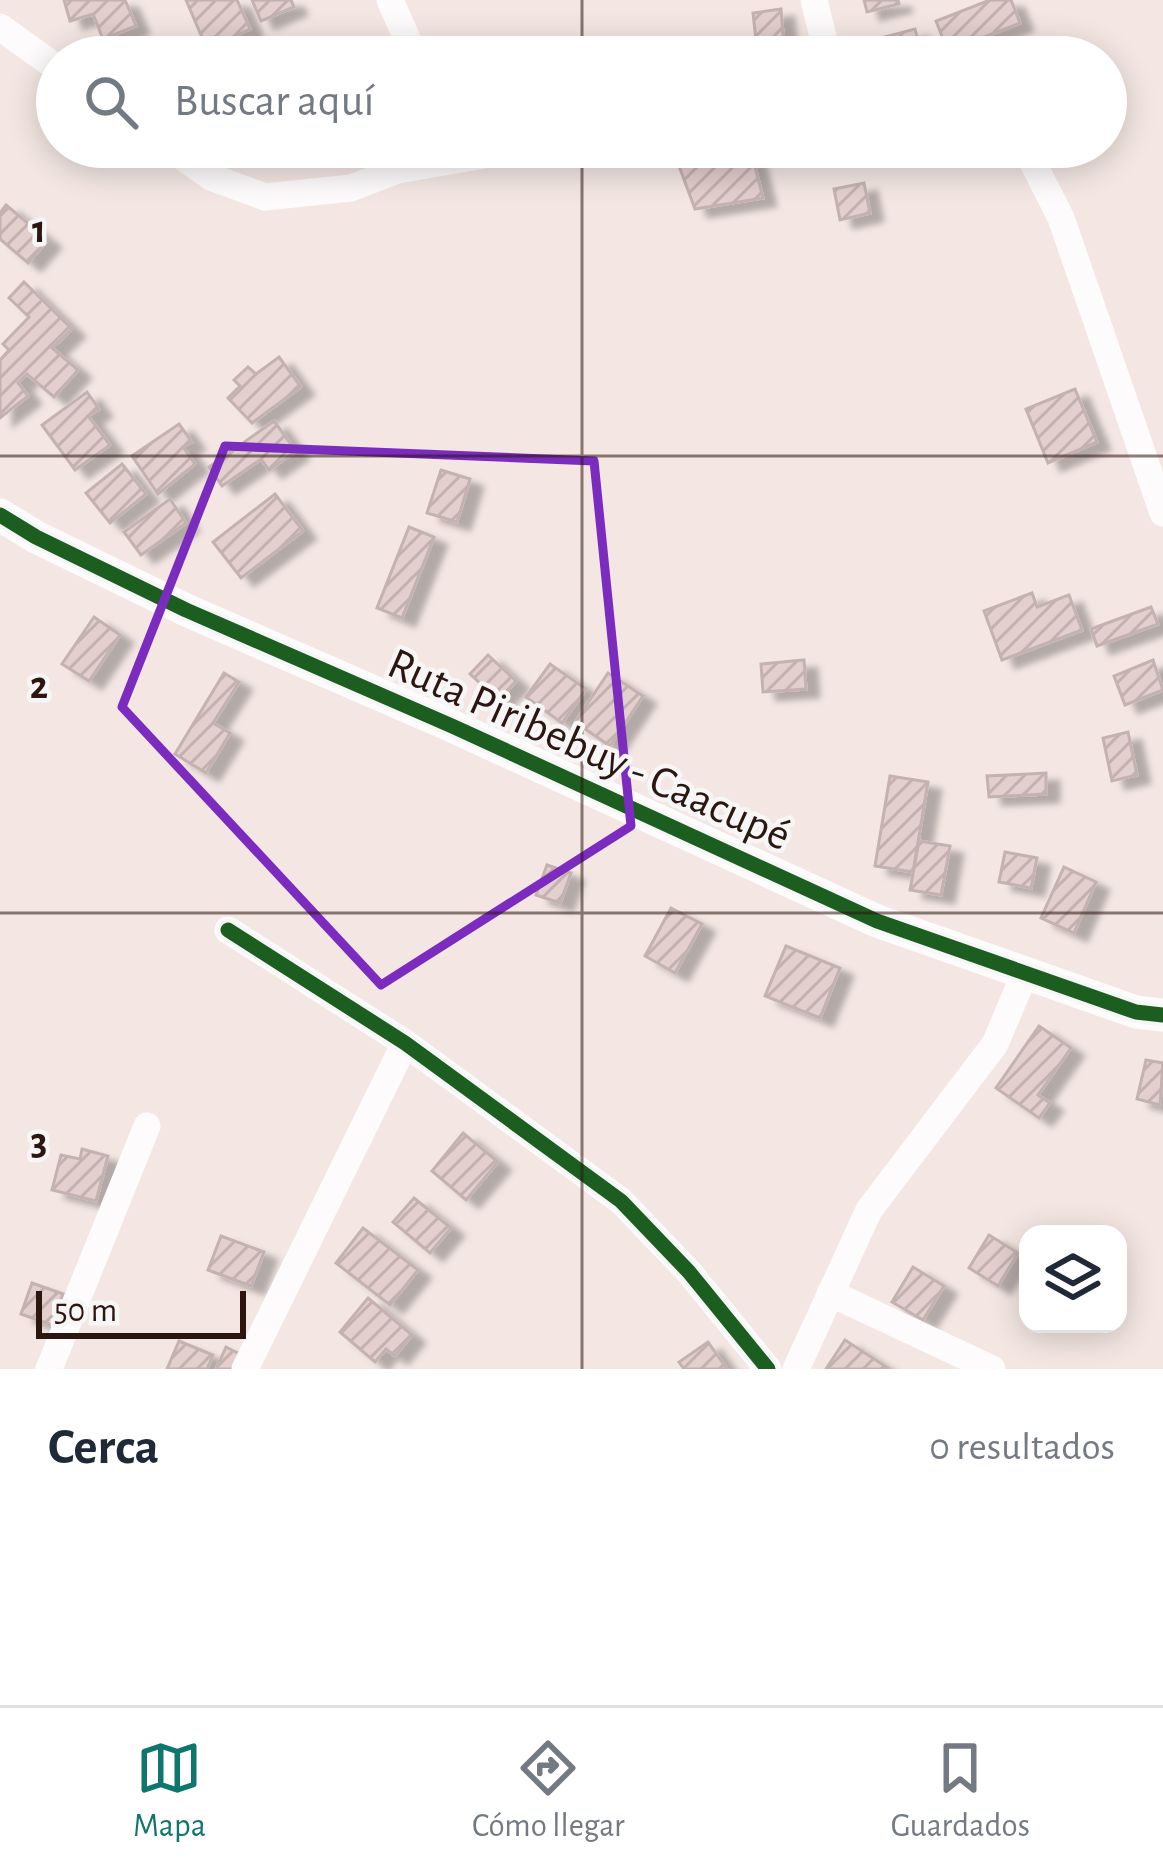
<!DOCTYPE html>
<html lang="es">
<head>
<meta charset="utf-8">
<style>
	body { margin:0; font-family:"Alegreya Sans",sans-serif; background:#f6f6f7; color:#1f2937 }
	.controls { position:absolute; right:36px; bottom:36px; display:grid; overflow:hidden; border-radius:24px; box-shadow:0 6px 30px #0003 }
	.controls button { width:108px; height:108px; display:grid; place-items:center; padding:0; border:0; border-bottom:3px solid #e0e1e3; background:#fff; color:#1f2937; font:60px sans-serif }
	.scale { position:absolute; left:36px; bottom:30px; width:210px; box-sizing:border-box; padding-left:12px; border:6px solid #2c1610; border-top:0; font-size:33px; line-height:42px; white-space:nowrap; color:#2c1610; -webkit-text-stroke:9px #f6f6f6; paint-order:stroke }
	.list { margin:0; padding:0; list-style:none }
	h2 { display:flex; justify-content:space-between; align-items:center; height:156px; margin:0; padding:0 48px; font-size:51px }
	h2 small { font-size:39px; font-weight:400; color:#747a83 }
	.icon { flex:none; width:66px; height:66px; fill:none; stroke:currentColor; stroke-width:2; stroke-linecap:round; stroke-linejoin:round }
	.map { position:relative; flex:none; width:1163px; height:1369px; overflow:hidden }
	.search { position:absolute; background:#fff; box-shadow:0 6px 30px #0003; left:36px; right:36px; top:36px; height:132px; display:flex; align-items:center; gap:30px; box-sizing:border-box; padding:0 42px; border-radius:66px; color:#747a83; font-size:45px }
	.sheet { height:336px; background:#fff }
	nav { display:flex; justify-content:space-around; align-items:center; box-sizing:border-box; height:168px; border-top:3px solid #e0e1e3; background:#fff; font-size:33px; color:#747a83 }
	nav a { display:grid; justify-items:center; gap:6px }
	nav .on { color:#0f766e }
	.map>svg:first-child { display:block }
	.building { fill:url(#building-hatch); stroke:#c3b2b0; stroke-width:3; filter:url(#shadow) }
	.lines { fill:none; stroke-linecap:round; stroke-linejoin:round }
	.minor { stroke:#fdfbfb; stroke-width:27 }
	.tertiary { stroke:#fdfbfb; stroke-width:33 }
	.cycleway-casing { stroke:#f6f6f6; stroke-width:22 }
	.cycleway { stroke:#1b5e20; stroke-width:15 }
	.marked { fill:none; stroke:#7b2cbf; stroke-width:9; stroke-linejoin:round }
	.grid { fill:none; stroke:#2c1610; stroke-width:3; stroke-opacity:0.55 }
	.labels { text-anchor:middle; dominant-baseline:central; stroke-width:9; stroke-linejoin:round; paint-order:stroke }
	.street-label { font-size:45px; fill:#2c1610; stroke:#f6f6f6 }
	.grid-label { font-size:39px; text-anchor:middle; font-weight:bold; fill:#2c1610; stroke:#f6f6f6; stroke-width:9; stroke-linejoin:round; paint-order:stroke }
</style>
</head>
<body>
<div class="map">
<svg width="1163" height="1369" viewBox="0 0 1163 1369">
	<defs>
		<pattern id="building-hatch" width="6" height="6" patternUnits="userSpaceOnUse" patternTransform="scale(3)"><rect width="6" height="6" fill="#e3cfcd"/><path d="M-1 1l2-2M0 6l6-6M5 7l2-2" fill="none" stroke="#c3b1af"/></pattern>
		<filter id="shadow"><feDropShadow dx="13" dy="8" stdDeviation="3" flood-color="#0004"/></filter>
	</defs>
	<rect width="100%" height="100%" fill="#f4e7e3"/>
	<g class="building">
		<polygon points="64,0 125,0 136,26 103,39 93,14 70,21"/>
		<polygon points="186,0 237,0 250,29 207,49"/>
		<polygon points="252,0 291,0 294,7 261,21"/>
		<polygon points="864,0 898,0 899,4 867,12"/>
		<polygon points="990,0 1011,0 1020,23 948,51 936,21"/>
		<polygon points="781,9 784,46 757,49 753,13"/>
		<polygon points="915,29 922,57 868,57 865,42"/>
		<polygon points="752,155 763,198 695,209 679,166"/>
		<polygon points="864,183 870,213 840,220 834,189"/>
		<polygon points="6,205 48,240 28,263 0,239 0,213"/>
		<polygon points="24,282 72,329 52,348 78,370 54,397 27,374 18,383 28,396 0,418 0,360 9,350 3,344 29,317 9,298"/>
		<polygon points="279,357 301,387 252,423 228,398 240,386 234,380 248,367 256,374"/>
		<polygon points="1075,389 1097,442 1048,463 1026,409"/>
		<polygon points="87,392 99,409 88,416 110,445 75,470 42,425"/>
		<polygon points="274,421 296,451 269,470 261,459 222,486 209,467"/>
		<polygon points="179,424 192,442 183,447 195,464 158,494 132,456"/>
		<polygon points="122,464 146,494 110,523 86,493"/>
		<polygon points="441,470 470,479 457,522 427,513"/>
		<polygon points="275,494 303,531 241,578 213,542"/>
		<polygon points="170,499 186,523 141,555 124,532"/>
		<polygon points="409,527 434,537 402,618 377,608"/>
		<polygon points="1032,593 1037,607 1069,595 1082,630 1002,660 984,611"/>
		<polygon points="1151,607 1158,624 1097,646 1091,629"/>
		<polygon points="94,617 120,635 89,681 62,664"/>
		<polygon points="488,655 516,681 498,700 470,674"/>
		<polygon points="804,660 806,689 763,692 761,664"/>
		<polygon points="1153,660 1163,690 1125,705 1114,676"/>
		<polygon points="550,664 586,689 562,723 526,697"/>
		<polygon points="224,673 239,682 213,723 230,733 206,773 175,754"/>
		<polygon points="608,673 643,696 610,746 575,722"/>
		<polygon points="1128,732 1137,775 1112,781 1103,738"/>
		<polygon points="1046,773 1046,794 989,797 987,776"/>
		<polygon points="890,776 928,782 913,872 875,866"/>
		<polygon points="919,841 950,846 941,895 910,890"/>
		<polygon points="1005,852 1037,858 1031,888 999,882"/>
		<polygon points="547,865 571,873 560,903 536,895"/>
		<polygon points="1064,867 1096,882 1074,933 1041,918"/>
		<polygon points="671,908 702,924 675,973 645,956"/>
		<polygon points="786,946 840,968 820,1018 765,996"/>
		<polygon points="1039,1026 1071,1048 1038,1095 1050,1103 1039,1118 996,1088"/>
		<polygon points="1146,1060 1163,1063 1160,1105 1137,1099"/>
		<polygon points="463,1133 498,1162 466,1200 432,1171"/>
		<polygon points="82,1149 108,1156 96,1201 52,1190 61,1155 80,1159"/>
		<polygon points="414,1198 451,1228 430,1253 393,1222"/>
		<polygon points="363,1228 418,1270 390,1305 336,1263"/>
		<polygon points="989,1235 1018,1253 998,1286 969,1268"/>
		<polygon points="221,1236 264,1252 251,1286 208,1270"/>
		<polygon points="913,1267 944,1286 923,1320 892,1302"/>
		<polygon points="32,1283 63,1294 52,1325 21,1314"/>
		<polygon points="368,1298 412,1335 395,1356 386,1349 375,1362 340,1332"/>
		<polygon points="845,1340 888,1368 887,1369 826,1369"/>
		<polygon points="179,1341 213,1355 207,1369 167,1369"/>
		<polygon points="708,1342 727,1369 684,1369 679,1362"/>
		<polygon points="226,1347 242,1355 235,1369 216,1369"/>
	</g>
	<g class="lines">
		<g class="minor">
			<polyline points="390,0 415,57"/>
			<polyline points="814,0 828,57"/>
			<polyline points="0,27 57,68"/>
			<polyline points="168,147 211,177 265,197 351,188 398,170 531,147"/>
			<polyline points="1025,147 1061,218 1163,513"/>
			<polyline points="228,930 405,1043 621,1201 689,1272 768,1369"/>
			<polyline points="830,1293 992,1369"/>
			<polyline points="49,1369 147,1126"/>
			<polyline points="245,1369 405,1043"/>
			<polyline points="796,1369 869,1210 995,1044 1025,973"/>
		</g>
		<polyline class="tertiary" points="0,515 36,537 186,610 452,726 877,921 1136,1012 1163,1015"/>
		<g class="cycleway-casing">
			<g id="cycleway">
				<polyline points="0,515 36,537 186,610 452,726 877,921 1136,1012 1163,1015"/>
				<polyline points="228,930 405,1043 621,1201 689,1272 768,1369"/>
			</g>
		</g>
		<use href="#cycleway" class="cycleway"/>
	</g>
	<path class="marked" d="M225 446 594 461 631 826 381 985 122 707Z"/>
	<path class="grid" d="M582 0V57M582 147V1369M0 456H1163M0 913H1163"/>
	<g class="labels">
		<g class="street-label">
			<text transform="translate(589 750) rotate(24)">Ruta Piribebuy - Caacupé</text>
		</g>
	</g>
	<g class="grid-label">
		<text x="39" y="242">1</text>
		<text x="39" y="698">2</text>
		<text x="39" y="1154">3</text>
	</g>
</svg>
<div class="controls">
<button><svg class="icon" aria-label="layers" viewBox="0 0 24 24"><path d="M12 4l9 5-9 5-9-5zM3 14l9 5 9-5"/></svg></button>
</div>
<div class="scale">50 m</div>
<div class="search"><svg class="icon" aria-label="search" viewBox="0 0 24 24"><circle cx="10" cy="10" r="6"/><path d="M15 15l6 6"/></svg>Buscar aquí</div>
</div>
<section class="sheet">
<h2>Cerca<small>0 resultados</small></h2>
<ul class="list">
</ul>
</section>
<nav>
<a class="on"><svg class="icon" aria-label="map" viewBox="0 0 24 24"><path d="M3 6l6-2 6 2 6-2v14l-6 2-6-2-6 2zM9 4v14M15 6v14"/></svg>Mapa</a>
<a><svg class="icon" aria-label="directions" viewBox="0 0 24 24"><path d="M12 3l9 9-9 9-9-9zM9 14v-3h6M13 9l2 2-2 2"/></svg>Cómo llegar</a>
<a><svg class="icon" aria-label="saved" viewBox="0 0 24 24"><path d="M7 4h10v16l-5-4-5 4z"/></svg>Guardados</a>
</nav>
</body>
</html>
